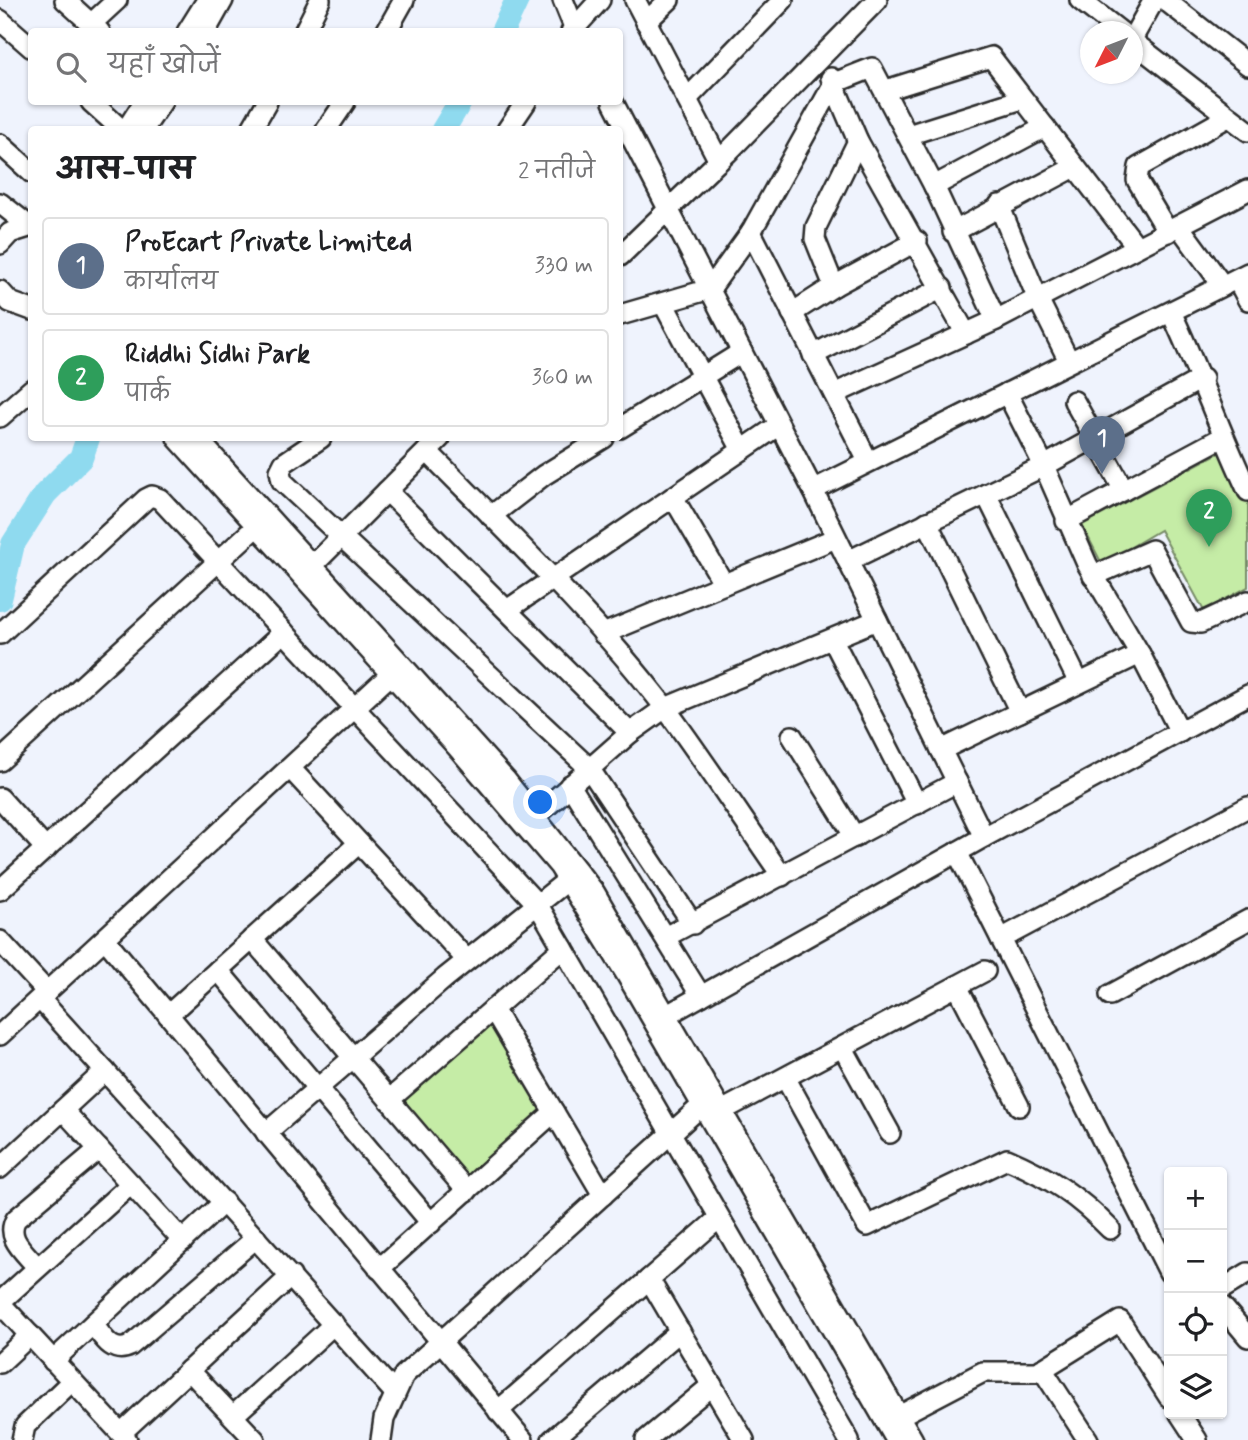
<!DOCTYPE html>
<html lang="hi">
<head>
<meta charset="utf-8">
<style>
	body { margin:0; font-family:Mynerve,"Playpen Sans Deva",sans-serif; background:#f6f6f6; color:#202124 }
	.controls { position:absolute; right:21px; bottom:21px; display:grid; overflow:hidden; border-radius:7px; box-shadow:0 2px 5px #0004 }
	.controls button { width:63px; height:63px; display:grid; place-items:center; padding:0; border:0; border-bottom:2px solid #e0e0e0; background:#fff; color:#202124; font:35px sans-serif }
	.compass { position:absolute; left:1080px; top:21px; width:63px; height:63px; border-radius:50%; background:#fff; box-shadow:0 2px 5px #0004; rotate:228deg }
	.you { position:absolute; left:541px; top:803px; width:24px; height:24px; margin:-18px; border:5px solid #fff; border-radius:50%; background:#1a73e8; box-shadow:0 0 0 10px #1a73e833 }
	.badge { display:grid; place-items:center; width:46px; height:46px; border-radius:50%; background:#111827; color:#fff; font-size:23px; font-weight:700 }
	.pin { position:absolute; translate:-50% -58px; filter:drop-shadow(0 2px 4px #0008) }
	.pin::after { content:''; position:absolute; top:37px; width:24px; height:21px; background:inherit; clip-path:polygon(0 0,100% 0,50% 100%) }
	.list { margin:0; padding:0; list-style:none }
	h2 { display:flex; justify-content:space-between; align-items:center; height:91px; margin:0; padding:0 28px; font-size:30px }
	h2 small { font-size:23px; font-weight:400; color:#757577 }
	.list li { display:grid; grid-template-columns:46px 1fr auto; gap:21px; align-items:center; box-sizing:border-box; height:98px; margin:0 14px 14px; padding:0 14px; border:2px solid #e0e0e0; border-radius:7px }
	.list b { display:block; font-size:26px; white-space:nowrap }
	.list p { margin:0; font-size:23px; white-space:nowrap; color:#757577 }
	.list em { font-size:23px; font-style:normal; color:#757577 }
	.icon { flex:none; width:38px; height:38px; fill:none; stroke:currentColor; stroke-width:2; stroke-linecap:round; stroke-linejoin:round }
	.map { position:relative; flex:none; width:1248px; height:1440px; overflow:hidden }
	.search { position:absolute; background:#fff; box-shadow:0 2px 5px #0004; left:28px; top:28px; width:595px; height:77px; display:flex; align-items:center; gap:18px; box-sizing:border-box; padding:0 24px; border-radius:7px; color:#757577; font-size:26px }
	.panel { position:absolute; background:#fff; box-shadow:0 2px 5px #0004; left:28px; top:126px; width:595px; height:315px; border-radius:7px }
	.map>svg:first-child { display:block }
	.green { fill:#c5eca6; stroke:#788c68; stroke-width:2 }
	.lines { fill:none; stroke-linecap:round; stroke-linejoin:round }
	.river { stroke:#8fdaef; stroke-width:24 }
	.minor-casing { stroke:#2b2b2b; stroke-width:24 }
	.minor { stroke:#fff; stroke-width:19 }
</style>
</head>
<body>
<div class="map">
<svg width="1248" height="1440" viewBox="0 0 1248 1440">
	<rect width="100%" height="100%" fill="#eff3fd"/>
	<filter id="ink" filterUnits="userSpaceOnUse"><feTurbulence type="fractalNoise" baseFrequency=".0143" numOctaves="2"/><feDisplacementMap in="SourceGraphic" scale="14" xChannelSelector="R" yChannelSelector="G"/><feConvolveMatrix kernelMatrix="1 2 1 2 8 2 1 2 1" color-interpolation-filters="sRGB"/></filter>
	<g filter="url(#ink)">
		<g class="green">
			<polygon points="1228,448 1248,495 1248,587 1204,611 1160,530 1102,564 1082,525"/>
			<polygon points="492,1024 544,1112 466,1181 402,1102"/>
		</g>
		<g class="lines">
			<g class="river">
				<polyline points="502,32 517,0"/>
				<polyline points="443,130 460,102"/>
				<polyline points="0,599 13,544 45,494 81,458 88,438"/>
			</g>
			<g class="minor-casing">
				<g id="minor">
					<polyline points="65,0 100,32"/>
					<polyline points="563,0 576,32"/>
					<polyline points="635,0 719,161"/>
					<polyline points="1080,0 1121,32"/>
					<polyline points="1165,0 1248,65"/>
					<polyline points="0,20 32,48"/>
					<polyline points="646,22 669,0"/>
					<polyline points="91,24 117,0"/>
					<polyline points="187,32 207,0"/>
					<polyline points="205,32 223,0"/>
					<polyline points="304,32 320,0"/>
					<polyline points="386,32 404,0"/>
					<polyline points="571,32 600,0"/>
					<polyline points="1132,39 1154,0"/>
					<polyline points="1132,41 1248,131"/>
					<polyline points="831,78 858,141 966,334"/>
					<polyline points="886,90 991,57 1137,247"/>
					<polyline points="687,99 783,0"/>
					<polyline points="91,102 122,130"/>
					<polyline points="613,102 813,490 984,837"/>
					<polyline points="126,130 144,102"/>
					<polyline points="143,130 162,102"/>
					<polyline points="251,130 267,102"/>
					<polyline points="326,130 345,102"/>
					<polyline points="507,130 526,102"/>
					<polyline points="908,135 1022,99"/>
					<polyline points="0,144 32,173"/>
					<polyline points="934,186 1045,127"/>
					<polyline points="0,203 29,226"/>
					<polyline points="999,205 1037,297 1069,361"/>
					<polyline points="1179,226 1223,286"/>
					<polyline points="751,232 868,461"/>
					<polyline points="953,232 1073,168"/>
					<polyline points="1168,232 1137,180 1139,167 1228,117"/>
					<polyline points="0,244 10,233 32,226"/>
					<polyline points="620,256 727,153 877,0"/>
					<polyline points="1237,279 1248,300"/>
					<polyline points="834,286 815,239 816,227 858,141"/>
					<polyline points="0,291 10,302 32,310"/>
					<polyline points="663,303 742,450"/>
					<path d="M1171 312C1199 371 1220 432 1248 491"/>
					<polyline points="792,313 834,286 917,241"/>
					<polyline points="620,315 710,289 751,232 834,83 872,68 934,186 996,320"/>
					<polyline points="813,355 942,288"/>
					<polyline points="1007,393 1044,466 1087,564 1140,654 1180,732"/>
					<polyline points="834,394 996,320 1248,190"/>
					<polyline points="1074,401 1124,490"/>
					<polyline points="0,417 32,389"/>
					<polyline points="620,428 742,352"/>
					<polyline points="177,438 456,746 559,866 626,974 896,1440"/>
					<polyline points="197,438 505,779 595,893 913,1440"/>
					<polyline points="321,438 284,463 280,471 282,481 589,768 693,924"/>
					<path d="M427 451C509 534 595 616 666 709 706 763 743 820 782 876"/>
					<polyline points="813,490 1248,273"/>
					<polyline points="387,491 630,733"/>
					<polyline points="986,494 1079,683"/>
					<polyline points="673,497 724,584"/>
					<polyline points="491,516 544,475 604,438"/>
					<polyline points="1066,521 1223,437"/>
					<polyline points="927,522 1020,712"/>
					<polyline points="848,561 1044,466 1203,378"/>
					<polyline points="312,566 440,438"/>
					<polyline points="1093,576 1152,550 1191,622 1201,623 1248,601"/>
					<polyline points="507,610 779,425"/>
					<polyline points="0,634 146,499 152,496 160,499 538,905 849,1440"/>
					<polyline points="603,634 836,538"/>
					<polyline points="833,640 917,804"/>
					<polyline points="792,736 855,837"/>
					<polyline points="941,750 1140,654"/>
					<polyline points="0,761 257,526"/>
					<polyline points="290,768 467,960"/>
					<polyline points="570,785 701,996"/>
					<polyline points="0,798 46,849"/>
					<polyline points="536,816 630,733 665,708 877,620"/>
					<polyline points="957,852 1169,1272"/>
					<polyline points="0,890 284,632"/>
					<polyline points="665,937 957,782"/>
					<polyline points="105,939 523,1440"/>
					<polyline points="252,939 467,1191"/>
					<polyline points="1001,939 1248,807"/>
					<polyline points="0,941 47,992"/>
					<polyline points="218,970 431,1223"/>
					<polyline points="957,986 1019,1106"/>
					<polyline points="1110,995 1248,920"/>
					<polyline points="40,999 394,1392"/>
					<polyline points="493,1009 603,1195"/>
					<polyline points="168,1015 359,843"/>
					<polyline points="667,1015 984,837 1248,695"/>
					<polyline points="0,1035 400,666"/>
					<polyline points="843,1048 890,1133"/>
					<path d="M786 1079 867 1226 1007 1159C1049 1177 1078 1196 1110 1229"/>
					<polyline points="389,1100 563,948"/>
					<polyline points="63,1110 183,1241"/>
					<polyline points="714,1115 985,971"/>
					<polyline points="266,1133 445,978 568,880"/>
					<polyline points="0,1168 105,1071"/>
					<path d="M37 1267C25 1252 5 1238 16 1219L99 1149"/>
					<polyline points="379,1269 554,1112"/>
					<polyline points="649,1279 744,1440"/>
					<polyline points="1222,1289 1248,1273"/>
					<polyline points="0,1302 131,1184"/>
					<polyline points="0,1303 127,1440"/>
					<polyline points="1222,1306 1248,1337"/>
					<path d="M93 1324C103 1337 112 1355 130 1346L256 1238"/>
					<polyline points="53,1361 224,1202"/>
					<polyline points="0,1363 30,1335"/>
					<polyline points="1042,1369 1088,1440"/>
					<polyline points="189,1370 255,1440"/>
					<polyline points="498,1411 719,1218"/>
					<polyline points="1180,1414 1197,1440"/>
					<polyline points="233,1416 334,1324"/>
					<polyline points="899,1416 983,1372 1038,1372 1120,1321 1169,1397"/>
					<polyline points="121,1433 291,1276"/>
					<polyline points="22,1440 25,1426 72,1381"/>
					<polyline points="381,1440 384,1419 404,1375 710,1098"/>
					<polyline points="552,1440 680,1331"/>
					<polyline points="646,1440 712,1385"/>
				</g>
			</g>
			<use href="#minor" class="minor"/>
		</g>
	</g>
</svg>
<div class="controls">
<button>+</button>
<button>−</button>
<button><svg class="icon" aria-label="locate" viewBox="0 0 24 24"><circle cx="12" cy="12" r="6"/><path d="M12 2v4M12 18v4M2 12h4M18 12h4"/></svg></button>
<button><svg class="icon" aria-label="layers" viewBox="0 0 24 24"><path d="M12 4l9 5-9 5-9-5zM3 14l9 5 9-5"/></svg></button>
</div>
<svg class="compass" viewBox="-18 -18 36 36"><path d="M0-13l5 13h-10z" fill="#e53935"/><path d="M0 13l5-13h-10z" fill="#757577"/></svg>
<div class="you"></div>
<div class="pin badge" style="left:1102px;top:474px;background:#5c6f8a">1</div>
<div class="pin badge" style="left:1209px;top:547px;background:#2e9e5b">2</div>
<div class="search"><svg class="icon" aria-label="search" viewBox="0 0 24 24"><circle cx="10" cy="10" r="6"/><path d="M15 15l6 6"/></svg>यहाँ खोजें</div>
<section class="panel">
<h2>आस-पास<small>2 नतीजे</small></h2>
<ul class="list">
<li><span class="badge" style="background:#5c6f8a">1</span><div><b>ProEcart Private Limited</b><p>कार्यालय</p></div><em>330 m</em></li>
<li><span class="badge" style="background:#2e9e5b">2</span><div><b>Riddhi Sidhi Park</b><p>पार्क</p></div><em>360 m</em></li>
</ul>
</section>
</div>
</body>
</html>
